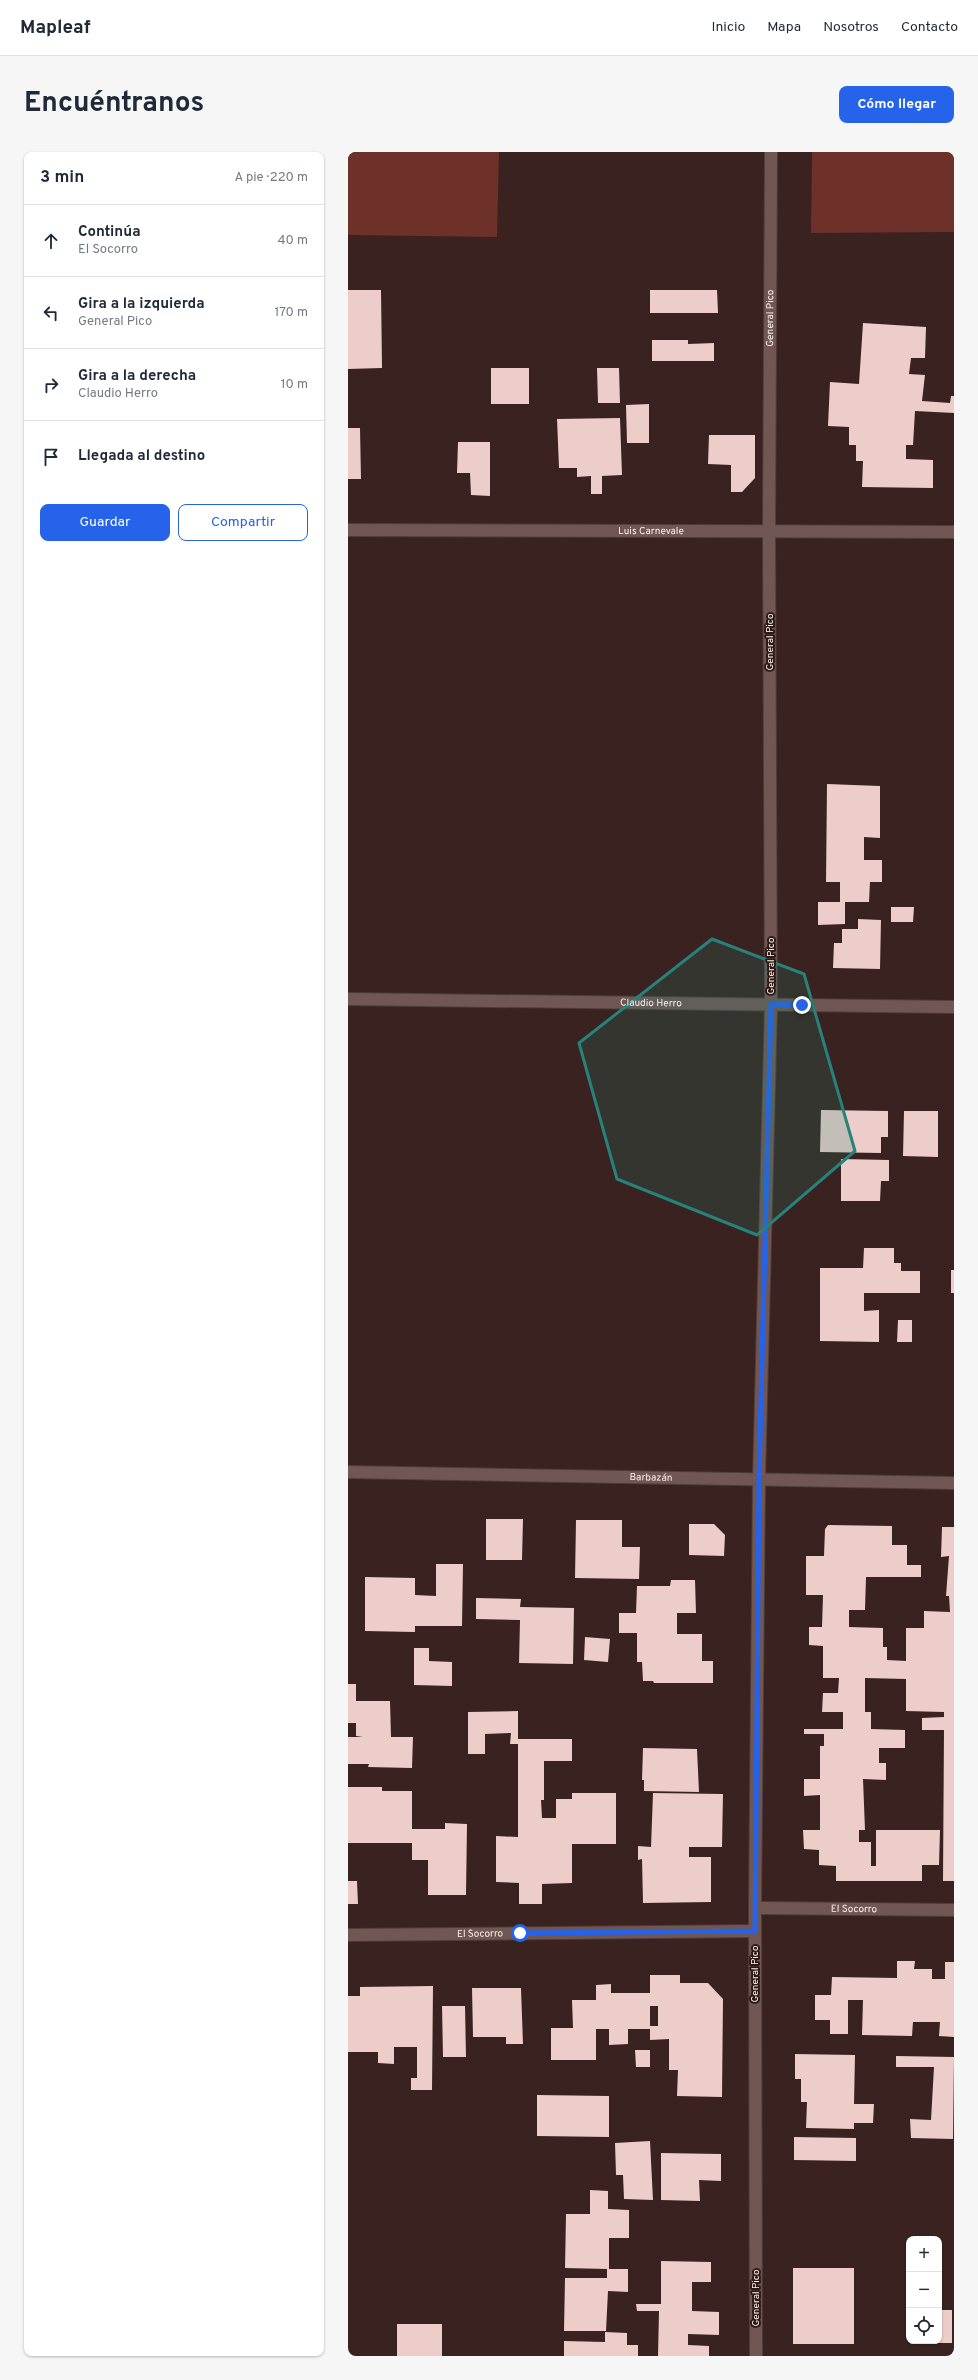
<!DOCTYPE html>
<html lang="es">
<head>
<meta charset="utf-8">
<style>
	body { margin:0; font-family:Overpass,sans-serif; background:#f6f6f7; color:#1f2937 }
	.controls { position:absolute; right:12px; bottom:12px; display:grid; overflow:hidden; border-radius:8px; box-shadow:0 1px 3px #0004 }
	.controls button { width:36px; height:36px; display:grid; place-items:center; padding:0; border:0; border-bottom:1px solid #e0e1e3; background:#fff; color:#1f2937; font:20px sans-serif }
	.stop { position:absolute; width:12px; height:12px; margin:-9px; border:3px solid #2563eb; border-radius:50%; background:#fff }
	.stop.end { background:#2563eb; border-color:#fff; box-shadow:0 1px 4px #0008 }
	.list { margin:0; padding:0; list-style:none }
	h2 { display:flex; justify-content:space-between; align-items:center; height:52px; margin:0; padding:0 16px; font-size:17px }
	h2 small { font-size:13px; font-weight:400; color:#747a83 }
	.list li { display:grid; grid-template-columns:26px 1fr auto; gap:12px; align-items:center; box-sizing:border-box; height:72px; padding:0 16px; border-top:1px solid #e0e1e3 }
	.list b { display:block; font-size:15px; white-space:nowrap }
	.list p { margin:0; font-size:13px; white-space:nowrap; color:#747a83 }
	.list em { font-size:13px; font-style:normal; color:#747a83 }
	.actions { display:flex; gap:8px; padding:12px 16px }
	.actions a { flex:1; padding:9px 0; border:1px solid #2563eb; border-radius:8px; text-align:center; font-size:14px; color:#2563eb }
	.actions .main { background:#2563eb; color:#fff }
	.icon { flex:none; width:22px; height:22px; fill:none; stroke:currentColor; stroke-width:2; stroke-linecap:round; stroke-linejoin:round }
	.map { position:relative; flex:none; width:606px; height:2204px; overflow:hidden; border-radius:8px }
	header { display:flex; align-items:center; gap:24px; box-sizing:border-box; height:56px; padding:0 20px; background:#fff; border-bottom:1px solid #e0e1e3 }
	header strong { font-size:19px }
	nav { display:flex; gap:22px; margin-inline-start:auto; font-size:14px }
	.intro { display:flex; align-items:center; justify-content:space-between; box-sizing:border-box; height:96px; padding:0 24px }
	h1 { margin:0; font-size:28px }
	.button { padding:10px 18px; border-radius:8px; background:#2563eb; color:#fff; font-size:14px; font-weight:700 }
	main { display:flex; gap:24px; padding:0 24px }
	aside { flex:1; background:#fff; border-radius:8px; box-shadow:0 1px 3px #0004 }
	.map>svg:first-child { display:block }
	.green { fill:#6d312a }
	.building { fill:#eccdc9; fill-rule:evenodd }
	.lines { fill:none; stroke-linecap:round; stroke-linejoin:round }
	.minor-casing { stroke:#503d3b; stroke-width:14 }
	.minor { stroke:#715753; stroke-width:12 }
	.route { stroke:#2563eb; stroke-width:5 }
	.marked { fill:#27827a; fill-opacity:0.2; stroke:#27827a; stroke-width:3; stroke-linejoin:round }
	.labels { text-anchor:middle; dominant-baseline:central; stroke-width:4; stroke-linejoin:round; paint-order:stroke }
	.street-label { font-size:10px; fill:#fdedeb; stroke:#2f1916 }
</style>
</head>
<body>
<header>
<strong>Mapleaf</strong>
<nav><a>Inicio</a><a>Mapa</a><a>Nosotros</a><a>Contacto</a></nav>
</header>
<div class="intro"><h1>Encuéntranos</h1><a class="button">Cómo llegar</a></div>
<main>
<aside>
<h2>3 min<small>A pie · 220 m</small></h2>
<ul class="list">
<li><svg class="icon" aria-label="ahead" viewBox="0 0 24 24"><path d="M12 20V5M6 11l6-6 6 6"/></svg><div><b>Continúa</b><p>El Socorro</p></div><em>40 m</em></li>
<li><svg class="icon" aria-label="left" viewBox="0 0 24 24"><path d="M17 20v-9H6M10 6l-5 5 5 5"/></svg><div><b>Gira a la izquierda</b><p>General Pico</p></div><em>170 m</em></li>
<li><svg class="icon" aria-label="right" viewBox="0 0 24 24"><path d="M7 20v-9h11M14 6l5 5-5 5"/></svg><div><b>Gira a la derecha</b><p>Claudio Herro</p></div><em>10 m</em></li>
<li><svg class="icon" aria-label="arrive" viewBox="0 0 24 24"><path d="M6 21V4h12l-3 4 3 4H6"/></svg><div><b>Llegada al destino</b></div></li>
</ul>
<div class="actions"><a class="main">Guardar</a><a>Compartir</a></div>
</aside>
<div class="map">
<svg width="606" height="2204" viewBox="0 0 606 2204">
	<rect width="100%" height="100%" fill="#39221f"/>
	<g class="green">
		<polygon points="0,0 151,0 149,85 0,83"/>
		<polygon points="464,0 606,0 606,80 463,81"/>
	</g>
	<g class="building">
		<polygon points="0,138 33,138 34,216 0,217"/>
		<polygon points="302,138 369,138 370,161 302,161"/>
		<polygon points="515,171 578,175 577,206 563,206 561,222 577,223 574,249 602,251 603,244 606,244 606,261 567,259 565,293 558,293 558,307 585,308 585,336 514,335 515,309 508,309 508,293 501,293 501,275 480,274 482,230 511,232"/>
		<polygon points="304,188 340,188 340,192 366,191 366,209 304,209"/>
		<rect x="143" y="216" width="38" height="36"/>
		<polygon points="249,216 271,216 272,251 250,251"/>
		<polygon points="301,252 301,291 279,291 278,253"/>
		<polygon points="272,266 274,323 254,324 254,342 243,342 243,324 229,325 229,316 211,316 209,267"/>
		<polygon points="0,276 12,276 13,327 0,327"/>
		<polygon points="361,283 407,283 407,326 394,340 383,340 383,313 360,312"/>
		<polygon points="110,290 142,290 142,344 123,343 122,321 109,321"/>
		<polygon points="479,632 532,634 532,686 516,685 516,708 534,708 534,730 522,730 521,750 497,750 497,772 470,773 470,750 492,750 492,730 478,730"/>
		<polygon points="543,755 566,755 565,770 543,770"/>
		<polygon points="510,767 533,768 532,817 485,816 486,791 494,791 494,777 510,777"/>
		<polygon points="473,958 540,959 540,985 533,985 533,1001 472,1000"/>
		<polygon points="556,959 590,959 590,1005 555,1004"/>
		<polygon points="493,1007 541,1008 541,1029 533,1029 532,1049 493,1049"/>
		<polygon points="516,1096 546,1096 546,1111 553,1111 553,1119 572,1119 572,1141 516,1141 516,1159 531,1158 531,1190 472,1189 472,1116 515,1116"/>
		<rect x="603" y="1118" width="3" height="23"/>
		<polygon points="550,1168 564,1168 564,1190 549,1190"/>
		<polygon points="138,1367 175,1367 174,1408 138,1408"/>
		<polygon points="228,1368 274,1368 274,1395 292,1395 291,1427 227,1426"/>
		<polygon points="341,1372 366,1372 377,1383 376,1404 341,1403"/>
		<polygon points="480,1373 544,1374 544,1393 559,1393 559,1413 573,1413 573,1425 518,1425 517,1458 501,1458 501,1475 535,1476 535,1495 539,1495 539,1508 558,1509 558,1476 576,1476 576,1459 602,1460 601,1444 598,1444 601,1404 593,1405 594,1375 606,1375 606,1729 595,1729 596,1578 574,1578 574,1566 596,1565 596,1560 558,1559 558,1527 517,1526 517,1560 523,1560 523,1577 557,1578 557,1596 531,1596 531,1611 538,1611 538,1628 515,1627 517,1678 511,1678 511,1690 523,1690 523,1714 528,1714 528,1678 592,1678 591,1713 574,1713 574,1729 488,1729 488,1714 471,1713 471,1698 456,1697 455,1678 472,1678 472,1643 456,1644 456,1627 472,1627 472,1594 476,1594 476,1582 456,1582 456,1577 495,1577 495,1560 474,1560 475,1541 490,1541 491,1526 475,1526 475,1494 461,1493 461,1475 474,1475 475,1443 458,1443 458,1404 476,1404 477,1377"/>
		<polygon points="88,1412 115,1412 114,1474 67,1474 67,1480 17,1479 17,1425 67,1426 67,1443 88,1444"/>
		<polygon points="323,1428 347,1428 348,1461 329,1461 329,1482 354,1482 354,1509 365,1509 365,1531 306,1531 305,1529 295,1529 294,1510 289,1510 289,1481 271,1481 271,1461 288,1461 289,1434 322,1434"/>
		<polygon points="128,1446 173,1447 172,1455 226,1456 225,1512 171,1511 172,1468 128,1467"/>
		<polygon points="237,1485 262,1487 260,1510 236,1508"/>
		<polygon points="66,1496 81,1496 81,1509 104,1510 104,1534 66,1533"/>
		<polygon points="0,1532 8,1532 8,1549 42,1549 43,1585 65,1585 64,1616 20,1615 21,1612 0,1612 0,1585 15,1585 8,1584 8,1571 0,1571"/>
		<polygon points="170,1559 170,1587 224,1587 224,1609 196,1609 196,1648 193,1648 194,1666 208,1666 208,1647 224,1647 224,1641 268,1641 268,1692 224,1692 224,1731 194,1732 194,1752 171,1752 171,1731 148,1730 148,1684 170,1685 170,1592 162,1592 163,1581 137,1582 137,1602 120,1602 120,1560"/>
		<polygon points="295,1596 349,1597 351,1640 296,1639 296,1628 294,1628"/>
		<polygon points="0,1635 34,1635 34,1639 64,1639 64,1677 97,1677 97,1671 119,1672 118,1743 80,1743 80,1708 64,1708 64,1691 0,1691"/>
		<polygon points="305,1641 375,1642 374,1695 341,1695 341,1705 363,1705 363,1750 295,1751 294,1707 290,1708 290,1694 303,1695"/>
		<polygon points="0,1729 9,1729 10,1752 0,1752"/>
		<polygon points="549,1809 567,1809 566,1817 584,1817 584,1827 597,1827 597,1810 606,1810 606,1885 591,1884 592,1870 565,1870 564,1884 514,1883 515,1848 500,1848 500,1882 482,1882 482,1868 467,1868 467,1843 483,1843 484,1825 549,1826"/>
		<path d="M302 1823H332V1831H360L375 1847 374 1945 329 1944 330 1918H321V1887L302 1888V1877H280V1892L261 1893V1877H248V1908H203V1876H225L224 1848H248V1833L263 1832V1841H302ZM302 1854H310V1874H302Z"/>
		<polygon points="85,1834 84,1938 63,1938 63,1926 69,1926 69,1895 46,1895 46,1912 30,1911 30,1900 0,1900 0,1844 12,1844 12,1835"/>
		<polygon points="124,1836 173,1836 175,1892 158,1892 158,1885 125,1885"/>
		<polygon points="94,1854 117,1854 118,1905 95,1905"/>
		<polygon points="287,1898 302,1898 302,1915 288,1915"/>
		<polygon points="447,1902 507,1903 506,1952 526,1952 525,1971 506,1971 506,1977 458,1976 459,1950 453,1950 453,1927 447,1927"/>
		<polygon points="548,1904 606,1905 605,1987 563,1986 562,1967 583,1968 586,1915 548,1915"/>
		<polygon points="189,1943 261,1944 261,1985 189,1984"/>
		<polygon points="446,1985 508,1986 508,2009 446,2008"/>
		<polygon points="302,1989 305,2048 276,2047 275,2023 268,2023 267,1991"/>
		<polygon points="313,2001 373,2002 373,2029 351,2028 352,2049 313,2048"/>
		<polygon points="242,2038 260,2039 260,2057 281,2058 281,2086 261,2086 261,2117 280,2117 280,2140 260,2139 258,2179 216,2179 217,2126 259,2126 259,2117 217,2116 218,2062 242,2062"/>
		<polygon points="313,2109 363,2110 363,2130 344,2130 344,2159 371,2160 371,2183 340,2182 340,2193 361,2194 361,2204 310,2204 311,2159 289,2159 288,2152 313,2152"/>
		<rect x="445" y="2116" width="61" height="76"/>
		<polygon points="591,2158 604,2158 604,2191 573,2191 574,2189 591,2189"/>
		<rect x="49" y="2172" width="45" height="32"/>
		<polygon points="257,2180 279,2181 279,2193 290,2193 290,2204 216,2204 216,2189 257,2190"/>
	</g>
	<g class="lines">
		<g class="minor-casing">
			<g id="minor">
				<path id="s1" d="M0 378 606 380"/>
				<path id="s2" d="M0 847 606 855"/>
				<path id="s3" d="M0 1320 606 1331"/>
				<path id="s4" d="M407 1756 606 1758"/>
				<path id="s5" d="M0 1783 407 1779"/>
				<path id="s6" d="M408 2204 407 1756 411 1327 423 853 421 380 423 0"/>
			</g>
		</g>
		<use href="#minor" class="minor"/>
	</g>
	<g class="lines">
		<polyline class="route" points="172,1781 407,1779 411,1327 423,852 454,853"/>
	</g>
	<path class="marked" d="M364 787 456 822 507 999 409 1083 269 1027 231 891Z"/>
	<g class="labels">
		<g class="street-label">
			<text stroke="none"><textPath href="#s6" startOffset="2038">General Pico</textPath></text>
			<text stroke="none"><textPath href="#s1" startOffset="303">Luis Carnevale</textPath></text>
			<text transform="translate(422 490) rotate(-90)">General Pico</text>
			<text transform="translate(423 814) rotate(-90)">General Pico</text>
			<text stroke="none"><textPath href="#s2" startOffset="303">Claudio Herro</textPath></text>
			<text stroke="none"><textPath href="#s3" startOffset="303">Barbazán</textPath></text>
			<text stroke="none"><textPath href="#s4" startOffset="99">El Socorro</textPath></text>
			<text stroke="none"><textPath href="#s5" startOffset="132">El Socorro</textPath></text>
			<text transform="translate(407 1822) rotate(-90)">General Pico</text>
			<text transform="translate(408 2146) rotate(-90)">General Pico</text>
		</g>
	</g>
</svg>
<div class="controls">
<button>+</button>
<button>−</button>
<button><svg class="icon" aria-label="locate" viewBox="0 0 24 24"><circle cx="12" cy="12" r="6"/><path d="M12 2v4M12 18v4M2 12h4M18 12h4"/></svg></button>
</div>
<div class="stop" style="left:172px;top:1781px"></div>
<div class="stop end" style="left:454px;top:853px"></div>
</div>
</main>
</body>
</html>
